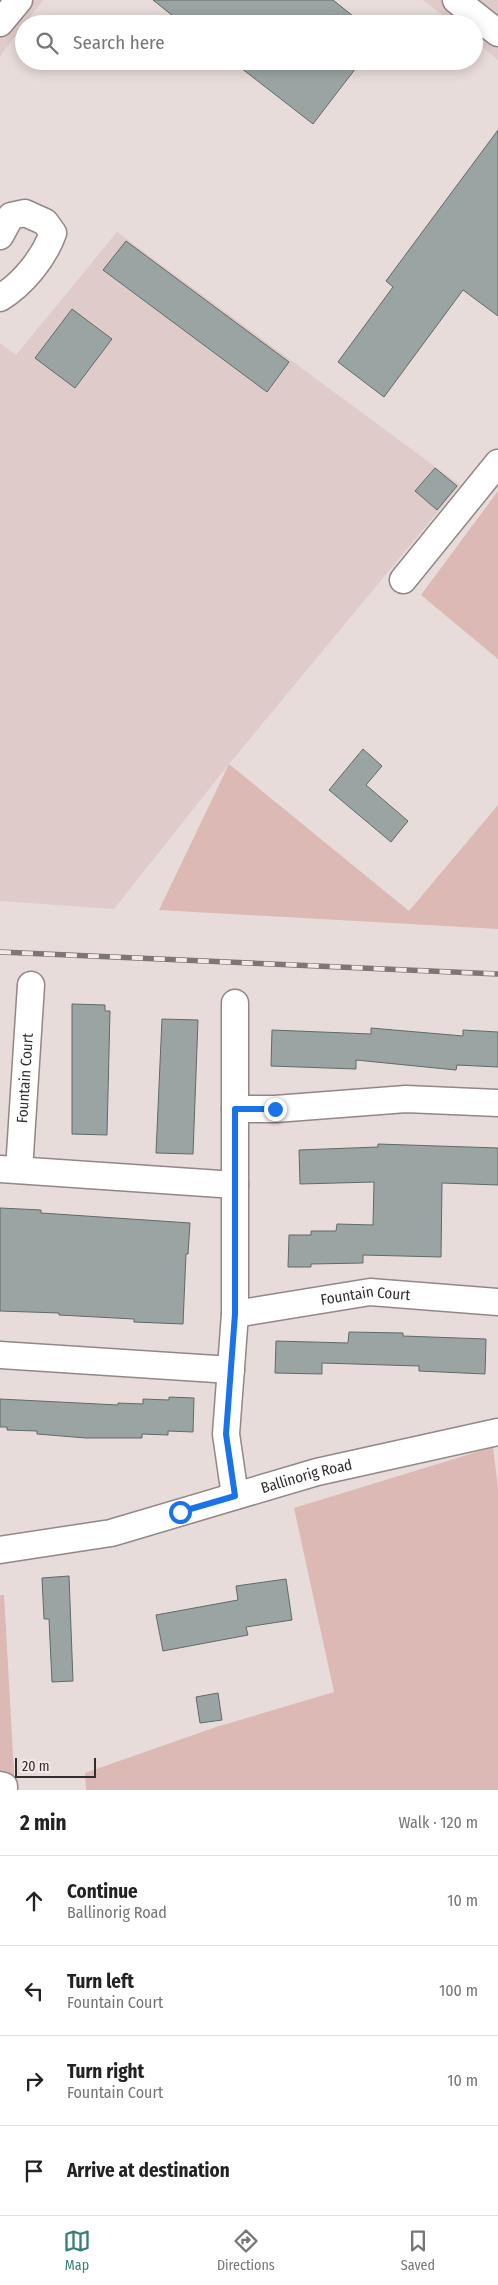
<!DOCTYPE html>
<html lang="en">
<head>
<meta charset="utf-8">
<style>
	body { margin:0; font-family:"Fira Sans Condensed",sans-serif; background:#f6f6f6; color:#222 }
	.scale { position:absolute; left:15px; bottom:12px; width:81px; box-sizing:border-box; padding-left:5px; border:2px solid #322e2d; border-top:0; font-size:14px; line-height:18px; white-space:nowrap; color:#322e2d; -webkit-text-stroke:4px #f5e9e7; paint-order:stroke }
	.stop { position:absolute; width:15px; height:15px; margin:-11px; border:4px solid #1a73e8; border-radius:50%; background:#fff }
	.stop.end { background:#1a73e8; border-color:#fff; box-shadow:0 1px 5px #0008 }
	.list { margin:0; padding:0; list-style:none }
	h2 { display:flex; justify-content:space-between; align-items:center; height:65px; margin:0; padding:0 20px; font-size:21px }
	h2 small { font-size:16px; font-weight:400; color:#767676 }
	.list li { display:grid; grid-template-columns:32px 1fr auto; gap:15px; align-items:center; box-sizing:border-box; height:90px; padding:0 20px; border-top:1px solid #e0e0e0 }
	.list b { display:block; font-size:19px; white-space:nowrap }
	.list p { margin:0; font-size:16px; white-space:nowrap; color:#767676 }
	.list em { font-size:16px; font-style:normal; color:#767676 }
	.icon { flex:none; width:28px; height:28px; fill:none; stroke:currentColor; stroke-width:2; stroke-linecap:round; stroke-linejoin:round }
	.map { position:relative; flex:none; width:498px; height:1790px; overflow:hidden }
	.search { position:absolute; background:#fff; box-shadow:0 2px 12px #0003; left:15px; right:15px; top:15px; height:55px; display:flex; align-items:center; gap:12px; box-sizing:border-box; padding:0 18px; border-radius:28px; color:#767676; font-size:19px }
	.sheet { height:425px; background:#fff }
	nav { display:flex; justify-content:space-around; align-items:center; box-sizing:border-box; height:70px; border-top:1px solid #e0e0e0; background:#fff; font-size:14px; color:#767676 }
	nav a { display:grid; justify-items:center; gap:2px }
	nav .on { color:#387e76 }
	.map>svg:first-child { display:block }
	.built { fill:#dfcbc9 }
	.green { fill:#dcb9b4 }
	.building { fill:#9aa5a3; stroke:#5f6a69 }
	.lines { fill:none; stroke-linecap:round; stroke-linejoin:round }
	.minor-casing { stroke:#928786; stroke-width:29 }
	.minor { stroke:#fff; stroke-width:26 }
	.rail-casing { stroke:#7e7675; stroke-width:5.5 }
	.rail { stroke:#f5e9e7; stroke-width:4; stroke-dasharray:11; stroke-linecap:butt }
	.route { stroke:#1a73e8; stroke-width:6 }
	.labels { text-anchor:middle; dominant-baseline:central; stroke-width:4; stroke-linejoin:round; paint-order:stroke }
	.street-label { font-size:15px; fill:#322e2d; stroke:#f5e9e7 }
</style>
</head>
<body>
<div class="map">
<svg width="498" height="1790" viewBox="0 0 498 1790">
	<rect width="100%" height="100%" fill="#e8dcda"/>
	<g class="built">
		<polygon points="0,0 43,0 0,56"/>
		<polygon points="423,0 498,0 498,60 474,40 474,24 454,24"/>
		<polygon points="117,232 460,485 229,764 114,909 0,901 0,343 16,355"/>
	</g>
	<g class="green">
		<polygon points="498,491 498,659 421,595"/>
		<polygon points="229,764 409,911 498,805 498,929 159,910"/>
		<polygon points="493,1447 498,1488 498,1790 86,1790 85,1773 216,1727 334,1692 294,1508"/>
		<polygon points="0,1595 4,1595 15,1790 0,1790"/>
	</g>
	<g class="building">
		<polygon points="153,0 333,0 363,24 183,24"/>
		<polygon points="232,61 356,61 359,64 313,124"/>
		<polygon points="498,130 498,316 463,290 384,397 338,362 393,287 386,281"/>
		<polygon points="126,241 289,362 267,392 103,270"/>
		<polygon points="72,309 112,339 75,388 35,358"/>
		<polygon points="435,468 457,486 437,510 415,491"/>
		<polygon points="363,749 382,766 366,785 408,821 391,842 329,790"/>
		<polygon points="72,1004 105,1005 105,1011 110,1011 107,1135 72,1134"/>
		<polygon points="162,1019 198,1020 193,1154 156,1153"/>
		<polygon points="371,1028 463,1036 463,1030 498,1032 498,1067 457,1065 456,1070 356,1060 356,1069 271,1066 272,1030 371,1034"/>
		<polygon points="378,1144 498,1148 498,1185 442,1183 441,1257 363,1255 363,1263 311,1264 311,1267 288,1267 289,1235 311,1235 311,1231 336,1231 337,1224 373,1225 374,1182 300,1184 299,1150 378,1147"/>
		<polygon points="0,1208 41,1210 41,1213 190,1223 188,1254 186,1254 183,1324 134,1322 134,1319 59,1315 59,1313 0,1311"/>
		<polygon points="349,1332 403,1333 403,1336 486,1339 485,1374 419,1371 419,1366 322,1363 322,1374 275,1373 276,1341 348,1343"/>
		<polygon points="169,1397 194,1398 193,1432 168,1431 168,1435 142,1434 142,1438 86,1438 37,1434 37,1431 7,1430 7,1427 0,1427 0,1399 118,1405 118,1403 143,1404 143,1399 169,1400"/>
		<polygon points="69,1576 73,1681 52,1682 49,1619 44,1619 42,1578"/>
		<polygon points="286,1579 292,1620 246,1627 248,1635 163,1651 156,1615 238,1600 236,1586"/>
		<polygon points="218,1693 222,1720 200,1723 196,1697"/>
	</g>
	<g class="lines">
		<g class="minor-casing">
			<g id="minor">
				<polyline points="456,0 498,33"/>
				<polyline points="0,23 19,0"/>
				<path d="M0 236 11 216 25 213 45 222 53 233C44 258 23 284 0 298"/>
				<polyline points="403,580 498,463"/>
				<polyline points="235,1003 235,1314 226,1434 235,1496"/>
				<polyline points="235,1109 275,1109 406,1099 498,1103"/>
				<polyline points="0,1169 235,1185"/>
				<path id="s1" d="M19 1170 31 985"/>
				<path id="s2" d="M235 1314 370 1292 498 1302"/>
				<polyline points="0,1355 231,1370"/>
				<path id="s3" d="M0 1550 111 1533 317 1472 498 1432"/>
				<polyline points="0,1785 4,1786 4,1790"/>
			</g>
		</g>
		<use href="#minor" class="minor"/>
		<g class="rail-casing">
			<polyline id="rail" points="0,952 498,974"/>
		</g>
		<use href="#rail" class="rail"/>
	</g>
	<g class="lines">
		<polyline class="route" points="180,1512 235,1496 226,1434 235,1314 235,1109 275,1109"/>
	</g>
	<g class="labels">
		<g class="street-label">
			<text stroke="none"><textPath href="#s1" startOffset="92">Fountain Court</textPath></text>
			<text stroke="none"><textPath href="#s2" startOffset="132">Fountain Court</textPath></text>
			<text stroke="none"><textPath href="#s3" startOffset="316">Ballinorig Road</textPath></text>
		</g>
	</g>
</svg>
<div class="scale">20 m</div>
<div class="stop" style="left:180px;top:1512px"></div>
<div class="stop end" style="left:275px;top:1109px"></div>
<div class="search"><svg class="icon" aria-label="search" viewBox="0 0 24 24"><circle cx="10" cy="10" r="6"/><path d="M15 15l6 6"/></svg>Search here</div>
</div>
<section class="sheet">
<h2>2 min<small>Walk · 120 m</small></h2>
<ul class="list">
<li><svg class="icon" aria-label="ahead" viewBox="0 0 24 24"><path d="M12 20V5M6 11l6-6 6 6"/></svg><div><b>Continue</b><p>Ballinorig Road</p></div><em>10 m</em></li>
<li><svg class="icon" aria-label="left" viewBox="0 0 24 24"><path d="M17 20v-9H6M10 6l-5 5 5 5"/></svg><div><b>Turn left</b><p>Fountain Court</p></div><em>100 m</em></li>
<li><svg class="icon" aria-label="right" viewBox="0 0 24 24"><path d="M7 20v-9h11M14 6l5 5-5 5"/></svg><div><b>Turn right</b><p>Fountain Court</p></div><em>10 m</em></li>
<li><svg class="icon" aria-label="arrive" viewBox="0 0 24 24"><path d="M6 21V4h12l-3 4 3 4H6"/></svg><div><b>Arrive at destination</b></div></li>
</ul>
</section>
<nav>
<a class="on"><svg class="icon" aria-label="map" viewBox="0 0 24 24"><path d="M3 6l6-2 6 2 6-2v14l-6 2-6-2-6 2zM9 4v14M15 6v14"/></svg>Map</a>
<a><svg class="icon" aria-label="directions" viewBox="0 0 24 24"><path d="M12 3l9 9-9 9-9-9zM9 14v-3h6M13 9l2 2-2 2"/></svg>Directions</a>
<a><svg class="icon" aria-label="saved" viewBox="0 0 24 24"><path d="M7 4h10v16l-5-4-5 4z"/></svg>Saved</a>
</nav>
</body>
</html>
